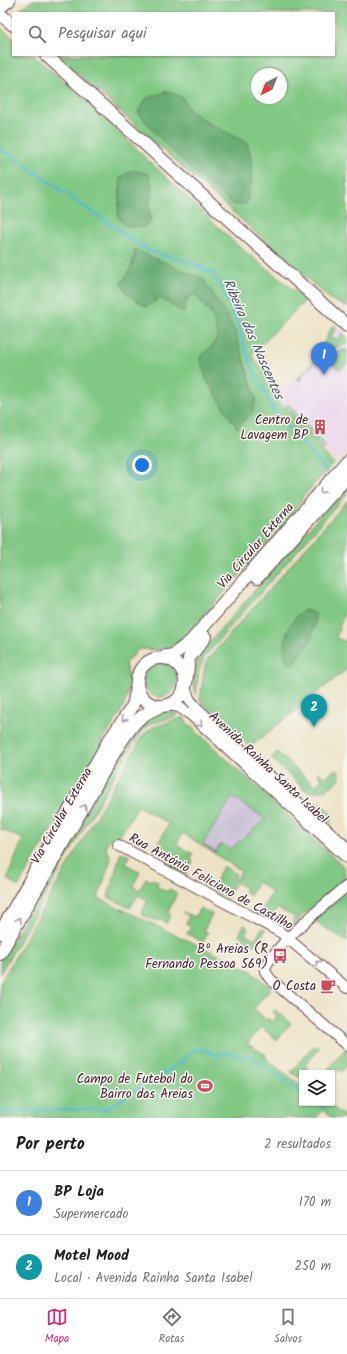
<!DOCTYPE html>
<html lang="pt">
<head>
<meta charset="utf-8">
<style>
	body { margin:0; font-family:Kalam,sans-serif; background:#f6f6f6; color:#202124 }
	.controls { position:absolute; right:12px; bottom:12px; display:grid; overflow:hidden; border-radius:0px; box-shadow:0 1px 3px #0004 }
	.controls button { width:36px; height:36px; display:grid; place-items:center; padding:0; border:0; border-bottom:1px solid #e0e0e0; background:#fff; color:#202124; font:20px sans-serif }
	.compass { position:absolute; left:251px; top:68px; width:36px; height:36px; border-radius:50%; background:#fff; box-shadow:0 1px 3px #0004; rotate:222deg }
	.you { position:absolute; left:142px; top:465px; width:14px; height:14px; margin:-10px; border:3px solid #fff; border-radius:50%; background:#1a73e8; box-shadow:0 0 0 6px #1a73e833 }
	.badge { display:grid; place-items:center; width:26px; height:26px; border-radius:50%; background:#db2777; color:#fff; font-size:13px; font-weight:700 }
	.pin { position:absolute; translate:-50% -33px; filter:drop-shadow(0 1px 2px #0008) }
	.pin::after { content:''; position:absolute; top:21px; width:14px; height:12px; background:inherit; clip-path:polygon(0 0,100% 0,50% 100%) }
	.list { margin:0; padding:0; list-style:none }
	h2 { display:flex; justify-content:space-between; align-items:center; height:52px; margin:0; padding:0 16px; font-size:17px }
	h2 small { font-size:13px; font-weight:400; color:#757577 }
	.list li { display:grid; grid-template-columns:26px 1fr auto; gap:12px; align-items:center; box-sizing:border-box; height:64px; padding:0 16px; border-top:1px solid #e0e0e0 }
	.list b { display:block; font-size:15px; white-space:nowrap }
	.list p { margin:0; font-size:13px; white-space:nowrap; color:#757577 }
	.list em { font-size:13px; font-style:normal; color:#757577 }
	.icon { flex:none; width:22px; height:22px; fill:none; stroke:currentColor; stroke-width:2; stroke-linecap:round; stroke-linejoin:round }
	.map { position:relative; flex:none; width:347px; height:1118px; overflow:hidden }
	.search { position:absolute; background:#fff; box-shadow:0 1px 3px #0004; left:12px; right:12px; top:12px; height:44px; display:flex; align-items:center; gap:10px; box-sizing:border-box; padding:0 14px; border-radius:0px; color:#757577; font-size:15px }
	.sheet { height:180px; background:#fff }
	nav { display:flex; justify-content:space-around; align-items:center; box-sizing:border-box; height:56px; border-top:1px solid #e0e0e0; background:#fff; font-size:11px; color:#757577 }
	nav a { display:grid; justify-items:center; gap:2px }
	nav .on { color:#db2777 }
	.map>svg:first-child { display:block }
	.built { fill:#ead1ec }
	.industrial { fill:#cabfd6 }
	.green { fill:#80c884; stroke:#657458; fill-rule:evenodd }
	.forest { fill:#68ac72; stroke:#59664e }
	.lines { fill:none; stroke-linecap:round; stroke-linejoin:round }
	.stream { stroke:#51b9ce; stroke-width:2.5 }
	.minor-casing { stroke:#623c42; stroke-width:12 }
	.major-casing { stroke:#623c42; stroke-width:14 }
	.highway-casing { stroke:#623c42; stroke-width:16 }
	.minor { stroke:#fff; stroke-width:10 }
	.major { stroke:#fff; stroke-width:12 }
	.highway { stroke:#fff; stroke-width:14 }
	.oneway { stroke:#ae9aa0 }
	.labels { text-anchor:middle; dominant-baseline:central; stroke-width:3; stroke-linejoin:round; paint-order:stroke }
	.poi-label { font-size:13px; fill:#4a1f2b; stroke:#f6f6f2; text-anchor:end }
	.street-label { font-size:13px; fill:#4a1f2b; stroke:#f6f6f2 }
	.water-label { font-size:14px; font-style:italic; fill:#4c5564; stroke:#f6f6f2 }
</style>
</head>
<body>
<div class="map">
<svg width="347" height="1118" viewBox="0 0 347 1118">
	<rect width="100%" height="100%" fill="#f6f6f2"/>
	<filter id="ink" filterUnits="userSpaceOnUse"><feTurbulence type="fractalNoise" baseFrequency=".025" numOctaves="2"/><feDisplacementMap in="SourceGraphic" scale="8" xChannelSelector="R" yChannelSelector="G"/><feConvolveMatrix kernelMatrix="1 2 1 2 8 2 1 2 1" color-interpolation-filters="sRGB"/></filter>
	<filter id="wash" filterUnits="userSpaceOnUse"><feTurbulence type="fractalNoise" baseFrequency=".012" numOctaves="4" result="noise"/><feDisplacementMap in="SourceGraphic" scale="16" xChannelSelector="R" yChannelSelector="G"/><feGaussianBlur stdDeviation="0.9" result="paint"/><feColorMatrix in="noise" values="0 0 0 0 0 0 0 0 0 0 0 0 0 0 0 0 0 1.4 0 .05"/><feComposite in="paint" operator="in"/></filter>
	<g filter="url(#wash)">
		<rect width="100%" height="100%" fill="#ede2c4"/>
		<polygon class="built" points="334,324 347,336 347,452 335,461 307,434 275,396 312,365"/>
		<polygon class="industrial" points="232,797 266,819 230,850 215,852 203,844"/>
		<g class="green">
			<path d="M33 0H347V307L330 299 57 55H334V13H15ZM257 74H281V98H257Z"/>
			<path d="M0 27 13 38V55H33L83 98 236 244 306 300 251 355 281 390 274 397 333 463 303 497 290 518 179 643 160 650 138 649 133 656 125 663C132 693 127 704 110 729L18 887 7 879 23 839 0 829Z"/>
			<path d="M333 325 337 328 331 336 338 340 342 333 347 337V344C331 345 306 365 300 381L297 379 312 365Z"/>
			<polygon points="341,350 347,350 347,364 339,370 327,358"/>
			<polygon points="288,404 326,446 323,449 284,407"/>
			<polygon points="347,485 347,494 205,656 199,670 196,696 192,677 200,653"/>
			<polygon points="347,501 347,604 336,638 347,642 347,669 250,747 200,700 205,665 207,660"/>
			<circle cx="160" cy="680" r="17"/>
			<path d="M168 712 178 714 177 716 150 724 143 730 128 752 0 974V962L124 745C138 727 144 715 168 712Z"/>
			<path d="M184 717 187 723 341 864 345 871 343 881 304 914 290 932 287 931 295 917 277 908 270 921 259 915 272 892 258 882 250 896 244 892 246 888 235 882 227 898 214 891 218 884 215 882 223 866 236 874 234 878 237 879 241 871 183 833 176 845 193 854 191 859 193 861 185 875 171 867 177 856 157 845 169 824 138 806 118 839 109 840C103 849 108 851 111 859L98 898 237 964 253 972 255 977 256 975 271 988 254 1009 266 1020 268 1018 272 1022 277 1016 273 1012 275 1010 291 1023 277 1040 261 1027 247 1044 265 1054 267 1060 302 1086V1103H327L347 1118H332L323 1110 316 1118H0V983L143 735 153 727ZM232 797 266 819 230 849 221 844 215 852 203 844Z"/>
			<path d="M277 752 315 786 322 780 317 773 319 772 324 778 336 769 339 773 340 778C333 787 318 796 305 790L271 758Z"/>
			<polygon points="310,803 322,803 332,815 331,823"/>
			<polygon points="121,852 130,856 126,864 140,872 133,886 140,890 146,878 151,881 152,879 158,882 156,886 167,892 169,889 177,893 168,913 171,915 166,924 164,921 160,920 157,921 141,914 148,900 138,895 130,908 108,897"/>
			<polygon points="347,891 347,942 313,920"/>
			<polygon points="200,908 212,914 204,930 208,933 203,942 187,934 191,927 186,923 189,915 182,912 195,917"/>
			<polygon points="244,925 248,928 245,934 255,939 262,928 266,930 253,946 239,935"/>
			<polygon points="314,1045 319,1048 305,1065 308,1068 302,1073 299,1078 291,1072"/>
			<polygon points="345,1049 347,1051 347,1065 341,1072 337,1069 335,1073 332,1071 331,1073 325,1073"/>
		</g>
		<g class="forest">
			<path d="M169 91 183 98 189 110 208 123 247 143C255 163 253 184 246 204L234 205C199 178 165 147 138 112L147 98Z"/>
			<polygon points="133,170 148,174 153,188 149,202 151,222 144,227 126,226 118,217 121,177"/>
			<polygon points="135,250 203,279 233,326 256,399 252,413 237,428 207,381 200,357 213,345 218,336 212,315 195,294 187,298 184,313 160,298 146,307 127,293 121,284 132,266"/>
			<path d="M306 610 315 614C317 621 310 641 306 648 300 656 299 651 296 663L290 664C276 653 290 613 306 610Z"/>
		</g>
		<g class="lines">
			<g class="stream">
				<polyline points="0,148 147,250 189,262 212,273 222,287 234,314 251,365 273,409 328,473"/>
				<polyline points="316,1103 324,1108"/>
				<polyline points="23,1111 106,1109 180,1063 195,1049 204,1050 216,1055 224,1053 252,1057 302,1093"/>
				<polyline points="0,1112 18,1111"/>
			</g>
		</g>
	</g>
	<g filter="url(#ink)">
		<g class="lines">
			<g class="minor-casing">
				<g id="minor">
					<polyline points="185,688 190,700 198,709 347,848"/>
					<polyline points="167,705 179,707 191,715 347,858"/>
					<polyline points="118,845 280,932 347,988"/>
					<path d="M347 886C330 900 267 951 265 971L270 979 347 1045"/>
				</g>
			</g>
			<g class="major-casing">
				<g id="major">
					<polyline points="0,14 13,25"/>
					<polyline points="46,55 347,326"/>
					<polyline points="257,578 347,477"/>
					<polyline points="162,657 173,655 191,641 347,461"/>
					<circle cx="161" cy="682" r="24"/>
					<polyline points="186,684 189,658 205,637"/>
					<polyline points="0,933 108,742 131,709 134,702 137,683"/>
					<path d="M0 954 117 748C132 726 137 715 162 706"/>
				</g>
			</g>
			<g class="highway-casing">
				<polyline id="highway" points="0,6 8,0"/>
			</g>
			<use href="#minor" class="minor"/>
			<use href="#major" class="major"/>
			<use href="#highway" class="highway"/>
		</g>
		<defs><path id="oneway-chevron" d="M-2-3.5L2.5 0L-2 3.5" fill="none" stroke-width="1.6" stroke-linecap="round" stroke-linejoin="round"/></defs>
		<g class="oneway">
			<use href="#oneway-chevron" transform="translate(322 491) rotate(131)"/>
			<use href="#oneway-chevron" transform="translate(124 719) rotate(124)"/>
			<use href="#oneway-chevron" transform="translate(200 724) rotate(43)"/>
			<use href="#oneway-chevron" transform="translate(84 807) rotate(-60)"/>
			<use href="#oneway-chevron" transform="translate(19 920) rotate(-60)"/>
			<use href="#oneway-chevron" transform="translate(318 963) rotate(-140)"/>
		</g>
	</g>
	<defs>
		<g id="building-bare" transform="scale(1.2)"><path d="M-4-6H4V6H1V3H-1V6H-4ZM-2.5-4.3h1.7v1.8h-1.7ZM.8-4.3h1.7v1.8H.8ZM-2.5-1h1.7V.8h-1.7ZM.8-1h1.7V.8H.8Z" fill="#d1495b" stroke="#f6f6f2" stroke-width="2.5" paint-order="stroke"/></g>
		<g id="bus-bare" transform="scale(1.2)"><path d="M-5-6H5V4H4V6H2V4H-2V6H-4V4H-5ZM-3.5-4V0h7V-4ZM-3.5 1.2v1.5H-2V1.2ZM2 1.2v1.5H3.5V1.2Z" fill="#d1495b" stroke="#f6f6f2" stroke-width="2.5" paint-order="stroke"/></g>
		<g id="cafe-bare" transform="scale(1.2)"><path d="M-5.5-4.5H6V0H3Q3 3.5 0 3.5H-2.5Q-5.5 3.5-5.5 0ZM3-3.2v2h1.7v-2ZM-6 4.5H4V6H-6Z" fill="#d1495b" stroke="#f6f6f2" stroke-width="2.5" paint-order="stroke"/></g>
		<g id="stadium-bare" transform="scale(1.2)"><path d="M0-5a6.5 5 0 1 0 0 10a6.5 5 0 1 0 0-10ZM-3.5-1.8h7v3.6h-7Z" fill="#d1495b" stroke="#f6f6f2" stroke-width="2.5" paint-order="stroke"/></g>
	</defs>
	<g fill-rule="evenodd">
		<use href="#building-bare" x="320" y="427"/>
		<use href="#bus-bare" x="280" y="956"/>
		<use href="#cafe-bare" x="328" y="986"/>
		<use href="#stadium-bare" x="205" y="1086"/>
	</g>
	<g class="labels">
		<g class="poi-label">
			<text x="308" y="420">Centro de<tspan x="308" dy="15">Lavagem BP</tspan></text>
			<text x="268" y="949">Bº Areias (R<tspan x="268" dy="15">Fernando Pessoa 569)</tspan></text>
			<text x="316" y="986">O Costa</text>
			<text x="193" y="1079">Campo de Futebol do<tspan x="193" dy="15">Bairro das Areias</tspan></text>
		</g>
		<g class="street-label">
			<text transform="translate(256 546) rotate(-49)">Via Circular Externa</text>
			<text transform="translate(268 768) rotate(43)">Avenida Rainha Santa Isabel</text>
			<text transform="translate(62 816) rotate(-60)">Via Circular Externa</text>
			<text transform="translate(211 882) rotate(29)">Rua António Feliciano de Castilho</text>
		</g>
		<g class="water-label">
			<text transform="translate(253 339) rotate(66)">Ribeira das Nascentes</text>
		</g>
	</g>
</svg>
<div class="controls">
<button><svg class="icon" aria-label="layers" viewBox="0 0 24 24"><path d="M12 4l9 5-9 5-9-5zM3 14l9 5 9-5"/></svg></button>
</div>
<svg class="compass" viewBox="-18 -18 36 36"><path d="M0-13l5 13h-10z" fill="#e53935"/><path d="M0 13l5-13h-10z" fill="#757577"/></svg>
<div class="you"></div>
<div class="pin badge" style="left:324px;top:375px;background:#3f7fe0">1</div>
<div class="pin badge" style="left:314px;top:727px;background:#0f9aa8">2</div>
<div class="search"><svg class="icon" aria-label="search" viewBox="0 0 24 24"><circle cx="10" cy="10" r="6"/><path d="M15 15l6 6"/></svg>Pesquisar aqui</div>
</div>
<section class="sheet">
<h2>Por perto<small>2 resultados</small></h2>
<ul class="list">
<li><span class="badge" style="background:#3f7fe0">1</span><div><b>BP Loja</b><p>Supermercado</p></div><em>170 m</em></li>
<li><span class="badge" style="background:#0f9aa8">2</span><div><b>Motel Mood</b><p>Local · Avenida Rainha Santa Isabel</p></div><em>250 m</em></li>
</ul>
</section>
<nav>
<a class="on"><svg class="icon" aria-label="map" viewBox="0 0 24 24"><path d="M3 6l6-2 6 2 6-2v14l-6 2-6-2-6 2zM9 4v14M15 6v14"/></svg>Mapa</a>
<a><svg class="icon" aria-label="directions" viewBox="0 0 24 24"><path d="M12 3l9 9-9 9-9-9zM9 14v-3h6M13 9l2 2-2 2"/></svg>Rotas</a>
<a><svg class="icon" aria-label="saved" viewBox="0 0 24 24"><path d="M7 4h10v16l-5-4-5 4z"/></svg>Salvos</a>
</nav>
</body>
</html>
